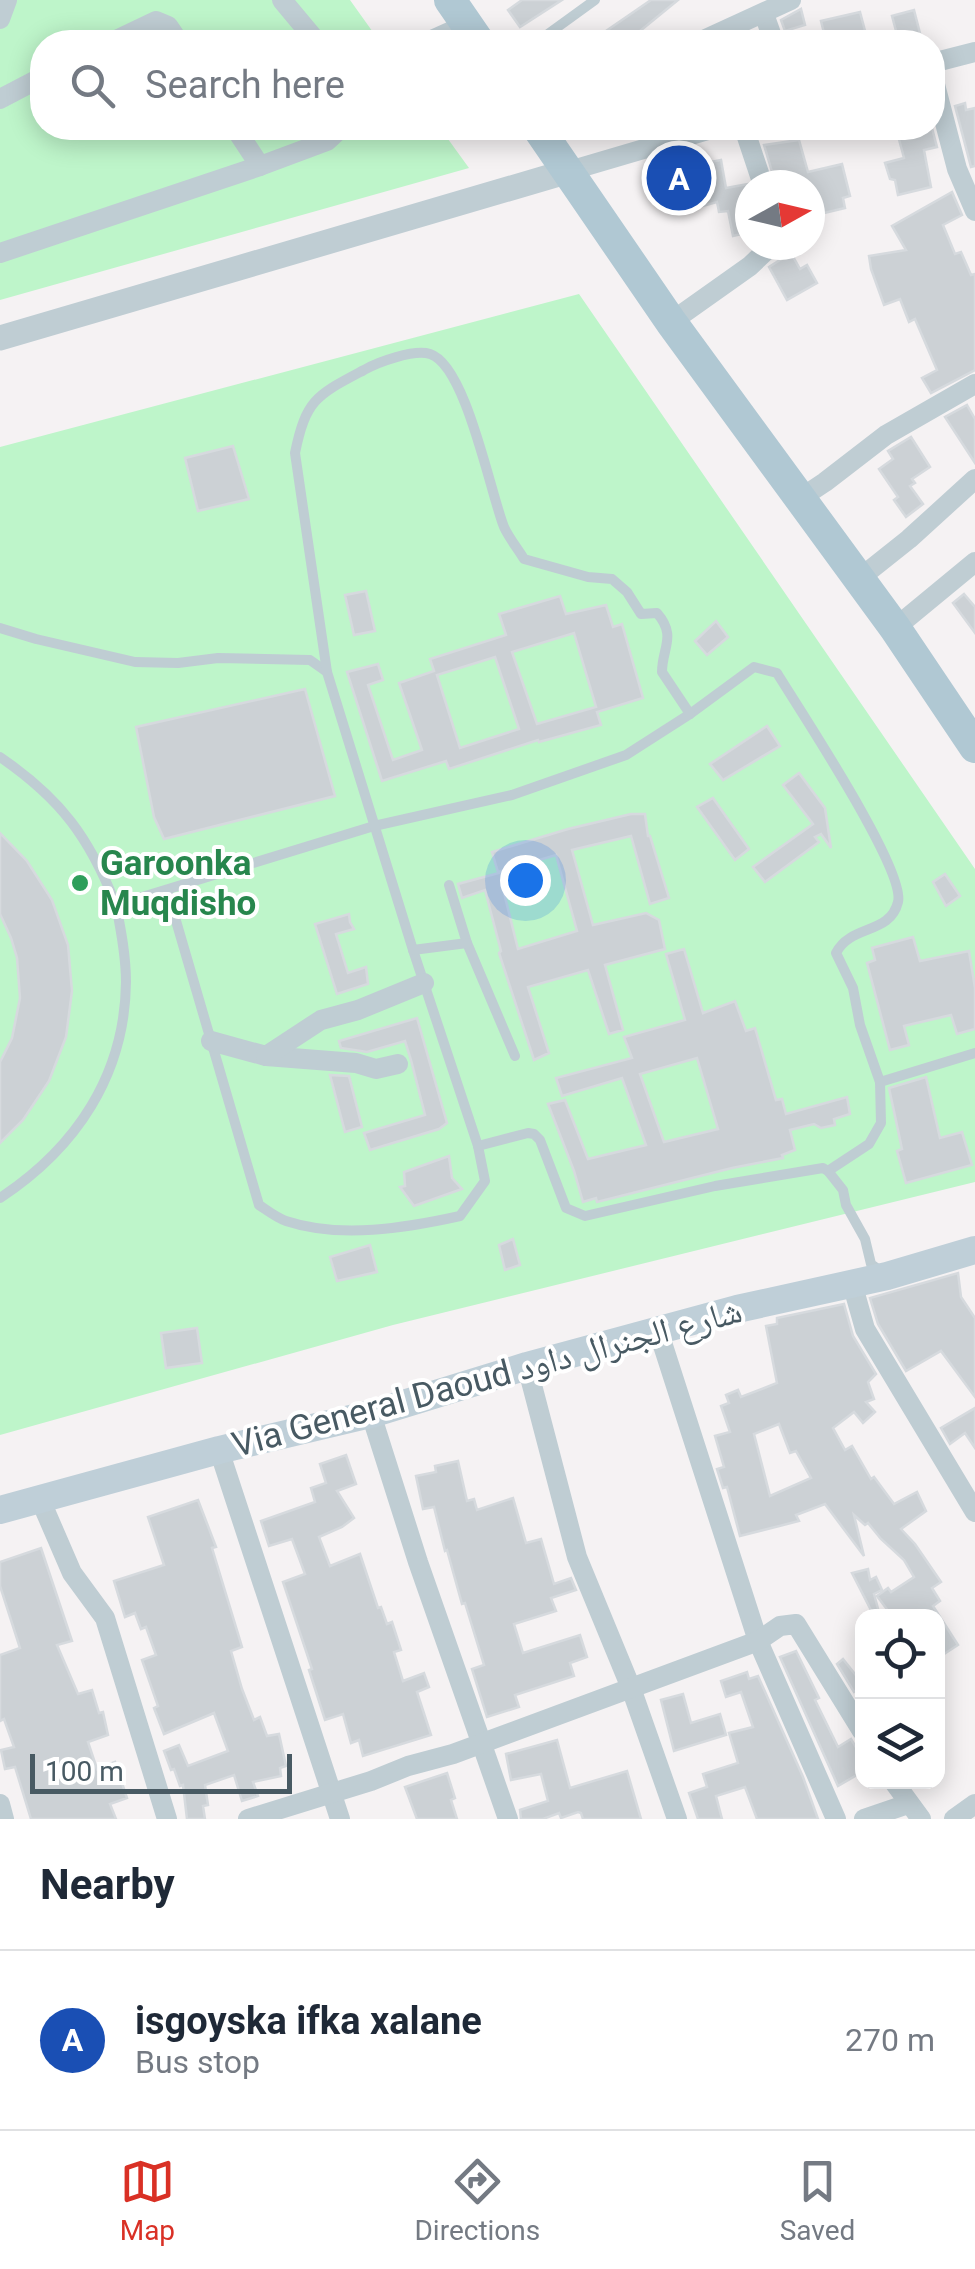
<!DOCTYPE html>
<html lang="en">
<head>
<meta charset="utf-8">
<style>
	body { margin:0; font-family:Roboto,"Noto Naskh Arabic",sans-serif; background:#f6f6f7; color:#1f2937 }
	.controls { position:absolute; right:30px; bottom:30px; display:grid; overflow:hidden; border-radius:20px; box-shadow:0 5px 25px #0003 }
	.controls button { width:90px; height:90px; display:grid; place-items:center; padding:0; border:0; border-bottom:2px solid #e0e1e3; background:#fff; color:#1f2937; font:50px sans-serif }
	.compass { position:absolute; left:735px; top:170px; width:90px; height:90px; border-radius:50%; background:#fff; box-shadow:0 5px 25px #0003; rotate:82deg }
	.scale { position:absolute; left:30px; bottom:25px; width:262px; box-sizing:border-box; padding-left:10px; border:5px solid #485a63; border-top:0; font-size:28px; line-height:35px; white-space:nowrap; color:#485a63; -webkit-text-stroke:8px #fff; paint-order:stroke }
	.you { position:absolute; left:525px; top:880px; width:35px; height:35px; margin:-25px; border:8px solid #fff; border-radius:50%; background:#1a73e8; box-shadow:0 0 0 15px #1a73e833 }
	.badge { display:grid; place-items:center; width:65px; height:65px; border-radius:50%; background:#d93025; color:#fff; font-size:32px; font-weight:700 }
	.pin { position:absolute; translate:-50% -50%; border:5px solid #fff; box-shadow:0 2px 10px #0006 }
	.list { margin:0; padding:0; list-style:none }
	h2 { display:flex; justify-content:space-between; align-items:center; height:130px; margin:0; padding:0 40px; font-size:42px }
	h2 small { font-size:32px; font-weight:400; color:#747a83 }
	.list li { display:grid; grid-template-columns:65px 1fr auto; gap:30px; align-items:center; box-sizing:border-box; height:180px; padding:0 40px; border-top:2px solid #e0e1e3 }
	.list b { display:block; font-size:38px; white-space:nowrap }
	.list p { margin:0; font-size:32px; white-space:nowrap; color:#747a83 }
	.list em { font-size:32px; font-style:normal; color:#747a83 }
	.icon { flex:none; width:55px; height:55px; fill:none; stroke:currentColor; stroke-width:2; stroke-linecap:round; stroke-linejoin:round }
	.map { position:relative; flex:none; width:975px; height:1819px; overflow:hidden }
	.search { position:absolute; background:#fff; box-shadow:0 5px 25px #0003; left:30px; right:30px; top:30px; height:110px; display:flex; align-items:center; gap:25px; box-sizing:border-box; padding:0 35px; border-radius:40px; color:#747a83; font-size:38px }
	.sheet { height:310px; background:#fff }
	nav { display:flex; justify-content:space-around; align-items:center; box-sizing:border-box; height:140px; border-top:2px solid #e0e1e3; background:#fff; font-size:28px; color:#747a83 }
	nav a { display:grid; justify-items:center; gap:5px }
	nav .on { color:#d93025 }
	.map>svg:first-child { display:block }
	.green { fill:#bef5ca }
	.building { fill:#ccd1d5; stroke:#d6dade; stroke-width:2.5; fill-rule:evenodd }
	.lines { fill:none; stroke-linecap:round; stroke-linejoin:round }
	.service { stroke:#bfcdd3; stroke-width:10 }
	.minor { stroke:#bfcdd3; stroke-width:20 }
	.tertiary { stroke:#bfcdd3; stroke-width:25 }
	.secondary { stroke:#bfcfd8; stroke-width:28 }
	.primary { stroke:#b0c8d3; stroke-width:32 }
	.leisure-dot { fill:#2e9e5b; stroke:#fff; stroke-width:4 }
	.labels { text-anchor:middle; dominant-baseline:central; stroke-width:8; stroke-linejoin:round; paint-order:stroke }
	.leisure-label { font-size:35px; font-weight:bold; fill:#27864d; stroke:#fff; text-anchor:start }
	.street-label { font-size:35px; fill:#485a63; stroke:#fff }
</style>
</head>
<body>
<div class="map">
<svg width="975" height="1819" viewBox="0 0 975 1819">
	<rect width="100%" height="100%" fill="#f5f2f3"/>
	<g class="green">
		<polygon points="0,0 350,0 380,42 42,42 42,128 440,128 469,168 0,300"/>
		<polygon points="579,294 975,869 975,1182 393,1325 0,1435 0,447"/>
	</g>
	<g class="building">
		<polygon points="522,0 562,0 520,27 508,10"/>
		<polygon points="651,0 678,0 640,31 648,42 590,42"/>
		<polygon points="801,9 805,25 785,31 781,20"/>
		<polygon points="914,10 921,37 899,42 892,16"/>
		<polygon points="860,12 868,42 842,42 841,38 826,41 821,21"/>
		<polygon points="965,103 966,110 975,108 975,166 971,167 955,106"/>
		<polygon points="896,128 932,128 937,147 924,150 931,187 898,195 895,180 890,179 885,163 904,158"/>
		<polygon points="799,140 808,172 842,164 850,196 843,198 845,208 820,214 814,190 810,191 810,185 776,185 764,145"/>
		<polygon points="721,160 726,188 748,184 750,232 733,236 728,211 719,212 717,202 688,210 679,178 701,171 700,164"/>
		<polygon points="952,192 962,215 943,225 955,254 961,252 971,275 975,274 975,370 931,393 922,378 937,370 915,319 909,322 900,299 884,305 871,269 869,256 906,250 892,226"/>
		<polygon points="791,253 800,269 807,265 817,283 787,300 769,267"/>
		<polygon points="967,405 975,419 975,463 945,417"/>
		<polygon points="911,437 930,467 912,479 915,483 910,486 923,504 906,517 894,500 898,497 879,469 893,459 888,451"/>
		<polygon points="233,446 249,499 198,511 185,458"/>
		<polygon points="366,591 375,631 354,635 345,595"/>
		<polygon points="964,594 975,607 975,633 953,603"/>
		<path d="M560 596 566 614 606 605 613 627 622 624 643 698 597 712 601 725 539 742 538 740 449 769 446 761 382 781 347 672 378 664 383 680 368 685 393 760 422 750 399 683 434 671 430 659 506 635 499 614ZM574 633 596 707 537 724 512 652ZM495 657 519 729 460 748 437 675Z"/>
		<polygon points="716,621 728,637 707,655 695,641"/>
		<polygon points="305,689 335,796 164,839 154,817 136,727"/>
		<polygon points="767,726 780,746 723,780 710,764"/>
		<polygon points="799,773 825,808 831,848 821,834 815,837 819,842 765,882 753,867 813,824 783,785"/>
		<polygon points="713,798 749,849 735,860 697,807"/>
		<polygon points="631,814 645,814 648,836 650,836 669,898 650,904 631,836 572,850 593,925 646,913 659,920 665,949 605,965 623,1030 609,1034 588,970 528,987 549,1053 534,1060 499,953 501,951 485,890 462,898 458,884 514,869 517,880 502,885 518,949 577,931 556,855 498,872 492,852 568,829"/>
		<polygon points="0,833 27,861 52,900 68,945 72,991 66,1037 49,1081 23,1120 0,1143 0,1062 12,1038 20,998 17,958 11,938 0,914"/>
		<polygon points="945,874 960,896 946,906 933,882"/>
		<polygon points="349,914 350,922 354,929 336,934 348,973 366,967 368,984 337,994 315,924"/>
		<polygon points="913,937 920,961 969,951 975,988 975,1029 957,1034 951,1015 904,1026 909,1045 890,1050 867,963 875,960 872,948"/>
		<path d="M684 949 703 1013 735 1001 746 1031 755 1028 776 1100 782 1099 786 1114 847 1097 850 1114 834 1119 835 1125 821 1128 814 1124 790 1130 795 1150 782 1155 783 1158 732 1168 597 1202 596 1198 583 1202 574 1171 548 1104 565 1100 588 1159 646 1145 622 1078 562 1096 556 1078 632 1058 624 1037 685 1020 666 954ZM697 1058 718 1129 664 1142 640 1074Z"/>
		<polygon points="417,1018 447,1123 439,1129 370,1150 364,1133 425,1115 411,1060 405,1041 367,1052 341,1048 339,1041"/>
		<polygon points="330,1075 349,1076 362,1127 345,1132"/>
		<polygon points="926,1077 940,1138 962,1132 972,1165 906,1183 897,1151 902,1149 889,1088"/>
		<polygon points="449,1156 452,1178 462,1189 414,1206 400,1187 405,1186 404,1172"/>
		<polygon points="513,1239 520,1265 505,1270 499,1245"/>
		<polygon points="370,1245 377,1272 337,1281 330,1257"/>
		<polygon points="958,1273 961,1297 975,1318 975,1397 941,1351 906,1371 878,1324 870,1298"/>
		<path d="M844 1304 853 1336 876 1374 868 1382 874 1399 866 1402 875 1412 863 1423 854 1412 833 1428 845 1450 852 1446 871 1479 874 1477 894 1504 917 1492 926 1511 901 1529 915 1544 941 1582 932 1588 940 1601 933 1606 958 1645 938 1658V1616H892L877 1596 888 1588 891 1592 914 1577 904 1560 881 1539 868 1523 865 1525 854 1515 864 1556 825 1504 796 1515 799 1521 740 1536 727 1487 723 1488 717 1469 724 1467 715 1436 730 1432 721 1406 729 1403 726 1395 738 1390 741 1397 777 1383 766 1326 777 1324V1318ZM779 1424 790 1453 796 1451 811 1478 770 1496 754 1434Z"/>
		<polygon points="197,1328 202,1363 166,1368 161,1333"/>
		<polygon points="975,1408 975,1448 965,1433 950,1444 941,1428"/>
		<polygon points="346,1455 356,1484 337,1491 354,1518 342,1527 319,1537 330,1566 360,1554 378,1608 381,1607 387,1624 392,1622 401,1650 394,1652 403,1681 424,1673 429,1687 417,1692 431,1735 363,1756 359,1740 351,1743 343,1714 325,1720 309,1670 312,1669 283,1582 305,1574 292,1539 269,1546 261,1521 315,1502 311,1488 326,1483 320,1464"/>
		<polygon points="458,1461 467,1501 474,1499 477,1510 513,1498 526,1543 541,1539 554,1584 571,1578 576,1590 551,1598 556,1611 514,1624 523,1653 580,1635 587,1657 570,1663 574,1676 515,1695 519,1707 487,1717 472,1669 484,1665 465,1603 462,1604 447,1550 445,1551 434,1507 423,1509 416,1476 436,1472 435,1466"/>
		<polygon points="198,1500 216,1547 212,1548 242,1647 231,1651 242,1689 254,1720 260,1717 267,1736 279,1734 286,1766 280,1768 281,1776 253,1782 258,1796 242,1801 234,1775 205,1785 208,1805 203,1806 205,1819 187,1819 183,1785 180,1786 174,1769 171,1770 164,1751 179,1745 188,1766 228,1751 214,1713 164,1734 154,1708 158,1706 142,1660 156,1655 146,1627 141,1629 135,1613 125,1617 114,1581 164,1565 148,1517"/>
		<polygon points="41,1548 72,1641 57,1645 78,1694 92,1690 99,1713 103,1712 108,1735 88,1742 97,1769 115,1762 127,1798 110,1804 116,1819 31,1819 15,1767 5,1769 1,1750 14,1747 4,1719 0,1721 0,1655 20,1648 0,1586 0,1562"/>
		<polygon points="868,1569 870,1580 876,1577 882,1590 874,1594 880,1616 874,1616 852,1573"/>
		<polygon points="796,1651 819,1698 815,1700 838,1747 851,1739 862,1757 862,1772 838,1786 780,1657"/>
		<polygon points="843,1659 862,1683 862,1686 854,1692 837,1664"/>
		<polygon points="747,1672 749,1679 758,1676 803,1777 818,1819 757,1819 745,1787 716,1796 722,1819 698,1819 689,1793 707,1787 703,1774 738,1763 729,1733 753,1727 741,1692 726,1697 721,1681"/>
		<polygon points="683,1694 691,1723 720,1714 726,1735 674,1751 661,1700"/>
		<polygon points="557,1740 570,1788 627,1771 641,1819 583,1819 581,1813 578,1812 561,1818 559,1813 543,1819 521,1819 520,1810 548,1801 541,1774 511,1780 506,1754"/>
		<polygon points="447,1773 455,1798 451,1800 457,1819 417,1819 405,1787"/>
	</g>
	<g class="lines">
		<g class="service">
			<polyline points="537,42 595,0"/>
			<polyline points="0,628 36,639 135,662 178,663 218,658 310,660 327,672"/>
			<path d="M0 757C61 799 89 837 116 905L374 826 512 795 626 755 690 714 754 667 777 673C799 709 906 870 898 902 890 935 851 924 836 953L853 988 860 1025 880 1082 881 1123 869 1144 828 1171"/>
			<polyline points="449,885 467,943 515,1056"/>
			<path d="M167 890 259 1205C268 1211 277 1218 286 1221 340 1239 406 1228 460 1216L485 1181 478 1146 413 950 327 672 295 453C306 399 317 395 364 370 378 362 414 349 430 354 466 365 490 492 504 527 509 538 518 549 524 559L588 577 612 579 627 592 641 614 657 613C677 636 662 648 662 672L690 714"/>
			<polyline points="413,950 467,943"/>
			<polyline points="880,1082 975,1053"/>
			<polyline points="478,1146 528,1133 534,1134 540,1140 566,1208 585,1216 715,1186 823,1168 828,1171 843,1190 846,1205 865,1239 871,1264 882,1272"/>
			<path d="M0 1198C76 1148 125 1075 126 982 126 956 121 930 116 905"/>
		</g>
		<g class="minor">
			<polyline points="282,0 317,42"/>
			<polyline points="764,14 774,42"/>
			<polyline points="0,19 7,0"/>
			<polyline points="112,42 156,21 168,26 179,42"/>
			<polyline points="427,42 467,24"/>
			<polyline points="699,42 791,0"/>
			<polyline points="932,63 975,52"/>
			<polyline points="932,73 957,169 975,211"/>
			<polyline points="0,99 42,77"/>
			<polyline points="235,128 260,166"/>
			<polyline points="744,128 763,185"/>
			<polyline points="569,171 715,128"/>
			<polyline points="0,253 260,166 327,141 341,128"/>
			<polyline points="671,322 750,266 772,245"/>
			<polyline points="801,498 825,482 886,435 975,384"/>
			<polyline points="860,578 909,539 975,479"/>
			<polyline points="895,628 975,562"/>
			<polyline points="211,1041 266,1056 356,1063 376,1069 398,1064"/>
			<polyline points="266,1056 321,1020 358,1010 424,983"/>
			<polyline points="852,1283 865,1329 975,1512"/>
			<polyline points="658,1330 758,1641 836,1819"/>
			<polyline points="527,1366 577,1557 631,1688 677,1819"/>
			<polyline points="371,1414 418,1562 508,1819"/>
			<polyline points="219,1450 340,1819"/>
			<polyline points="40,1499 72,1573 105,1618 167,1819"/>
			<polyline points="894,1782 921,1819"/>
			<polyline points="0,1804 4,1819"/>
			<polyline points="248,1819 371,1781 408,1766 453,1754 758,1641 780,1626 796,1624 862,1731"/>
			<polyline points="864,1819 908,1804"/>
			<polyline points="954,1819 975,1804"/>
		</g>
		<polyline class="tertiary" points="0,338 569,171"/>
		<polyline class="secondary" points="0,1510 219,1450 371,1414 527,1366 737,1309 887,1276 975,1250"/>
		<g class="primary">
			<polyline points="450,0 479,42"/>
			<polyline points="538,128 671,322 895,628 975,747"/>
		</g>
	</g>
	<circle class="leisure-dot" cx="80" cy="883" r="10"/>
	<g class="labels">
		<g class="leisure-label">
			<text x="100" y="863">Garoonka<tspan x="100" dy="40">Muqdisho</tspan></text>
		</g>
		<g class="street-label">
			<text transform="translate(487 1378) rotate(-15)">Via General Daoud شارع الجنرال داود</text>
		</g>
	</g>
</svg>
<div class="controls">
<button><svg class="icon" aria-label="locate" viewBox="0 0 24 24"><circle cx="12" cy="12" r="6"/><path d="M12 2v4M12 18v4M2 12h4M18 12h4"/></svg></button>
<button><svg class="icon" aria-label="layers" viewBox="0 0 24 24"><path d="M12 4l9 5-9 5-9-5zM3 14l9 5 9-5"/></svg></button>
</div>
<svg class="compass" viewBox="-18 -18 36 36"><path d="M0-13l5 13h-10z" fill="#e53935"/><path d="M0 13l5-13h-10z" fill="#747a83"/></svg>
<div class="scale">100 m</div>
<div class="you"></div>
<div class="pin badge" style="left:679px;top:178px;background:#1a4fb4">A</div>
<div class="search"><svg class="icon" aria-label="search" viewBox="0 0 24 24"><circle cx="10" cy="10" r="6"/><path d="M15 15l6 6"/></svg>Search here</div>
</div>
<section class="sheet">
<h2>Nearby<small></small></h2>
<ul class="list">
<li><span class="badge" style="background:#1a4fb4">A</span><div><b>isgoyska ifka xalane</b><p>Bus stop</p></div><em>270 m</em></li>
</ul>
</section>
<nav>
<a class="on"><svg class="icon" aria-label="map" viewBox="0 0 24 24"><path d="M3 6l6-2 6 2 6-2v14l-6 2-6-2-6 2zM9 4v14M15 6v14"/></svg>Map</a>
<a><svg class="icon" aria-label="directions" viewBox="0 0 24 24"><path d="M12 3l9 9-9 9-9-9zM9 14v-3h6M13 9l2 2-2 2"/></svg>Directions</a>
<a><svg class="icon" aria-label="saved" viewBox="0 0 24 24"><path d="M7 4h10v16l-5-4-5 4z"/></svg>Saved</a>
</nav>
</body>
</html>
